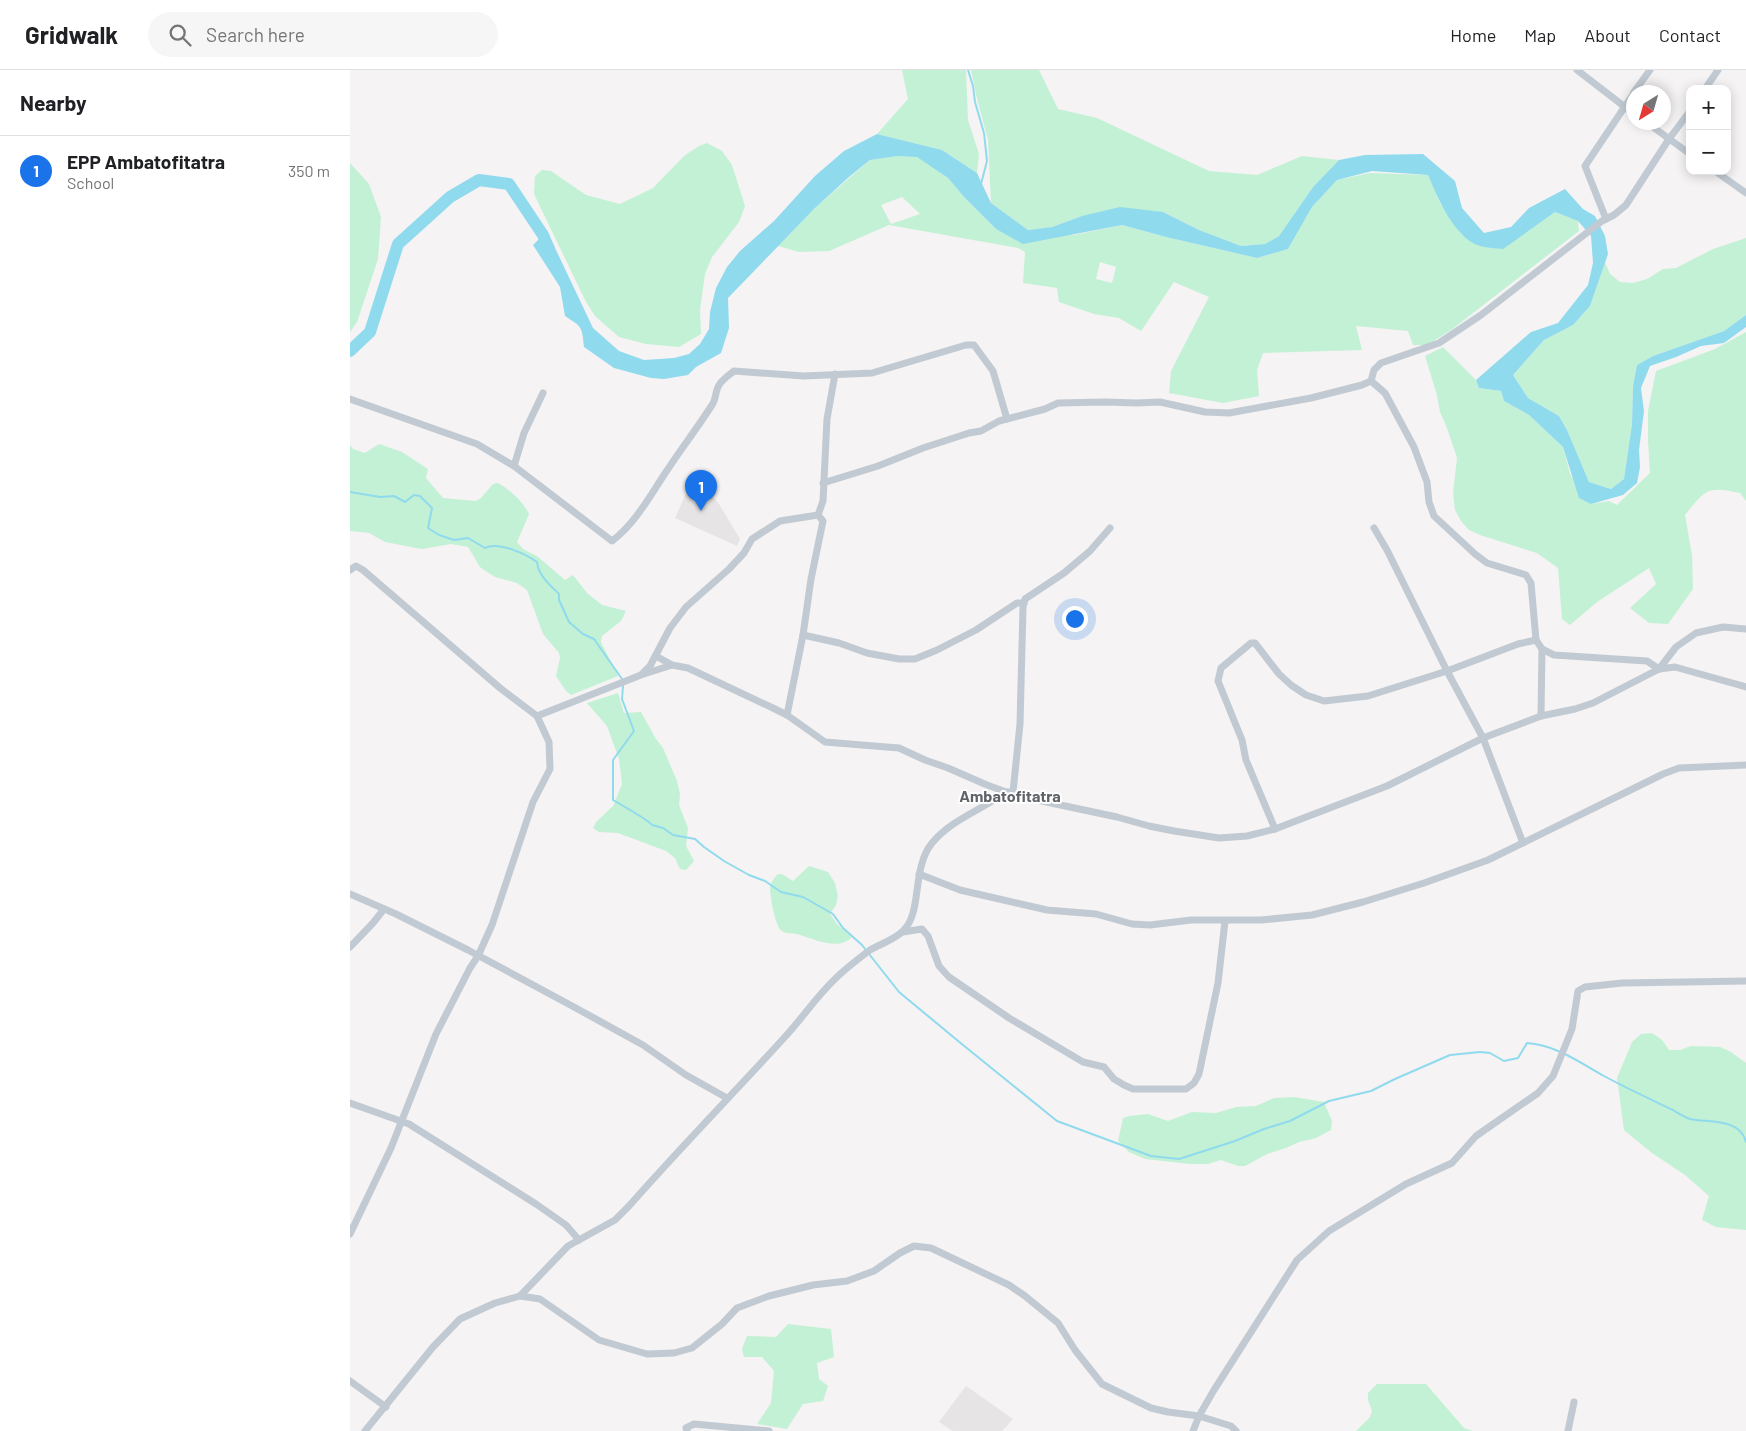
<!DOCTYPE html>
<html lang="en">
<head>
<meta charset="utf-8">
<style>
	body { margin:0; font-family:Barlow,sans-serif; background:#f6f6f6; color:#202124 }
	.controls { position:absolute; right:15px; top:15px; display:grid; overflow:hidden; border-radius:10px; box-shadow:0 2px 12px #0003 }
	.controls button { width:45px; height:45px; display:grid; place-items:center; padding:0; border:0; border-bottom:1px solid #e0e0e0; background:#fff; color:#202124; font:25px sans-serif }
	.compass { position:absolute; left:1276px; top:15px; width:45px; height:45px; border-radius:50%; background:#fff; box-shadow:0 2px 12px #0003; rotate:217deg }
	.you { position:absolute; left:724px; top:548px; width:18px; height:18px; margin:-12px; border:4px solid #fff; border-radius:50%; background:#1a73e8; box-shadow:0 0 0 8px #1a73e833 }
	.badge { display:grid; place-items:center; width:32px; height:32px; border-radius:50%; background:#1a73e8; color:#fff; font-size:16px; font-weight:700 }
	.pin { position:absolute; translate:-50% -41px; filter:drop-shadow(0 1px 2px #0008) }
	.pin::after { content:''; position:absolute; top:26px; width:18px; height:15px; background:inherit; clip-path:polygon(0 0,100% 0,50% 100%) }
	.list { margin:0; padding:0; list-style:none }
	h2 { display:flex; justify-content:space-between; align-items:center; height:65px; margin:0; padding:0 20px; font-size:21px }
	h2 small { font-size:16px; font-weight:400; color:#757577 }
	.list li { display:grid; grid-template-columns:32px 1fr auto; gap:15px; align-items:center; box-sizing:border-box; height:70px; padding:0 20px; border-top:1px solid #e0e0e0 }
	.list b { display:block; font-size:19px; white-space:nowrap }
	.list p { margin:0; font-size:16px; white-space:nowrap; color:#757577 }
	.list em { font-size:16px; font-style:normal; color:#757577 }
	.icon { flex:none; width:28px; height:28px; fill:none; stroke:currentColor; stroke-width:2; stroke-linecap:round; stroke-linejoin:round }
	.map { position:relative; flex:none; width:1396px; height:1361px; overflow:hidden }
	header { display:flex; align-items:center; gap:30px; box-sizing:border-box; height:70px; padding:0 25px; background:#fff; border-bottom:1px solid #e0e0e0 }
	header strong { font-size:24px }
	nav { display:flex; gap:28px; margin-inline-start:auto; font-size:18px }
	.search { width:350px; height:45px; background:#f6f6f6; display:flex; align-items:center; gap:12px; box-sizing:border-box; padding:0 18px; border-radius:28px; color:#757577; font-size:19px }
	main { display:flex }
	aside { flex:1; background:#fff }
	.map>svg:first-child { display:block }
	.education { fill:#e6e4e5 }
	.green { fill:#c3f1d5; fill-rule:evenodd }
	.water { fill:#90daee }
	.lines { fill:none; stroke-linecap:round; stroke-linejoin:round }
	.stream { stroke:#90daee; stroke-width:2 }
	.river { stroke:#90daee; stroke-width:12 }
	.street { stroke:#c1cad2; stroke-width:7 }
	.labels { text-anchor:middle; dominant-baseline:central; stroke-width:4; stroke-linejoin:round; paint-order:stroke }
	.neighbourhood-label { font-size:16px; font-weight:bold; fill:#5f6368; stroke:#fff }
</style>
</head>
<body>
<header>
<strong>Gridwalk</strong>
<div class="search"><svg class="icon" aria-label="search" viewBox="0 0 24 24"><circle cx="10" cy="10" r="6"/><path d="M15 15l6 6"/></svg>Search here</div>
<nav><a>Home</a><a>Map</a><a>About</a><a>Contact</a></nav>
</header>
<main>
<aside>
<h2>Nearby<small></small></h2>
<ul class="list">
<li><span class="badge">1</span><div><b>EPP Ambatofitatra</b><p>School</p></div><em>350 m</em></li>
</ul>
</aside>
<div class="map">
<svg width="1396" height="1361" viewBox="0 0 1396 1361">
	<rect width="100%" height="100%" fill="#f5f3f3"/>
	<g class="education">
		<polygon points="342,410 354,417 369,434 390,469 387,476 325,448"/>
		<polygon points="616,1316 663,1349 652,1361 603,1361 589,1352"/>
	</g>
	<g class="green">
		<polygon points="552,0 616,0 618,50 629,84 627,103 592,80 527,64 558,29"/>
		<polygon points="621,0 689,0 708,39 747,48 859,101 907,105 952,86 989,90 963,117 929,166 915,174 891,176 849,160 813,142 732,146 702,157 678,160 641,133 638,70 627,29"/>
		<polygon points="357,73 372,81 382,95 395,136 389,152 362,187 355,204 350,240 351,264 329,277 296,274 269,267 245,246 236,232 184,124 185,106 192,100 201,101 236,125 270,134 303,118 334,86 349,76"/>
		<path d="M548 86H567L598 108 614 127 646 159 724 165 772 155 816 167 907 188 938 179 962 137 987 110 1020 103 1078 105 1090 133 1111 164 1129 176 1180 159 1205 142 1228 151 1229 161 1101 260 1077 275H1063L1058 261 1006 256 1012 280 913 283 907 300 909 326 873 333 819 323 821 301 859 227 824 212 791 261 769 248 744 244 709 232 707 218 673 213 675 182 668 178 539 155 479 181 449 182 428 176 464 139 520 90ZM552 127 570 144 541 154 531 135ZM750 192 766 197 762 213 746 209Z"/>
		<polygon points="0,93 19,114 31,147 28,189 7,252 0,262"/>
		<polygon points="1396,168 1396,245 1374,261 1303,286 1287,295 1283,316 1282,354 1274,409 1261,419 1239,412 1217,360 1209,346 1178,328 1163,305 1194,270 1223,255 1240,236 1255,192 1260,204 1270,212 1283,213 1297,209 1313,199 1326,198 1363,179"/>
		<path d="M1396 262V431L1390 423C1357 416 1356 419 1335 445L1342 485 1343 519 1318 554 1299 553 1280 538 1306 514 1299 498 1247 532 1220 555 1212 549 1208 498 1187 483 1130 465 1119 460 1111 451 1105 440 1103 423 1107 388 1097 358 1090 342 1087 325 1075 286 1093 277 1126 310 1129 318 1151 321 1154 331 1179 345 1213 377 1220 404 1241 434 1259 431 1267 435 1300 403 1298 370V341L1306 301 1365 279Z"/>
		<path d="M29 374 52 382 78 399 76 408 93 428 126 431 131 428 143 414 148 413C160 420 173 431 179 444L167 472 173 479 187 486 215 510 223 505 237 523 252 535 276 541 271 551 252 566 251 572 268 606 221 625 216 621 206 606 210 588 209 583 193 564 177 520 167 513 145 507 134 500 130 497 118 477 101 474 72 479 66 478 35 472 19 463 0 461V375L3 379 15 383Z"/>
		<polygon points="268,623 274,643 291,642 306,669 313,678 327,711 330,724 329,735 338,758 336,776 344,791 336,800 330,799 325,788 316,781 268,763 249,762 243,758 246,752 263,736 272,714 269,689 257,656 237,633"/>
		<path d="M459 796 478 802 485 813 488 826 486 835 480 844 487 854 502 867C487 882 463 868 447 864 442 863 436 864 432 861 425 857 420 825 420 817 421 812 425 807 428 804H432L443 811Z"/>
		<polygon points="1302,963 1312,970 1319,980 1330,980 1341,976 1370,977 1381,982 1396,993 1396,1160 1366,1157 1352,1150 1359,1126 1335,1105 1302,1083 1274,1060 1267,1008 1282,972 1291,964"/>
		<polygon points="944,1027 974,1032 982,1051 981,1060 966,1068 949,1072 936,1078 917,1084 895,1096 888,1096 871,1090 858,1094 840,1094 795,1089 779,1082 768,1071 773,1048 779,1046 798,1044 818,1051 842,1042 866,1043 886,1037 906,1036 924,1028"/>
		<polygon points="438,1254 481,1259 484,1287 467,1293 469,1309 478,1316 473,1331 453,1334 437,1359 407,1354 421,1333 424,1301 412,1287 394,1287 392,1279 397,1266 426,1267"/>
		<polygon points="1027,1314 1076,1314 1114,1358 1123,1361 1006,1361 1020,1347 1022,1341 1018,1330 1018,1323"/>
	</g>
	<path class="water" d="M527 64 592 80 627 103 641 133 678 160 702 157 732 146 770 137 813 142 849 160 891 176 915 174 929 166 963 117 989 90 1015 85 1073 84 1105 111 1112 138 1134 163 1161 157 1179 138 1215 119 1233 139 1245 146 1255 166 1258 184 1240 236 1223 255 1194 270 1163 305 1178 328 1209 346 1217 360 1239 412 1261 419 1274 409 1282 354 1283 316 1287 295 1303 286 1374 261 1396 245V257L1374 273 1351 276 1326 287 1300 296 1291 318 1294 341 1289 380 1290 397 1287 413 1273 425 1241 434 1229 428 1213 377 1179 345 1154 331 1151 321 1129 318 1126 310 1181 262 1208 253 1238 215 1243 193 1241 166 1228 151 1205 142 1153 179C1146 178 1137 178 1130 176 1105 169 1087 127 1078 105L1022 101 987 110 962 137 938 179 907 188 816 167 772 155 673 174 646 159 614 127 598 108 567 87 548 86 520 90 499 107 464 139 378 228 379 258 371 283 346 297 338 305 314 309 301 308 264 298 234 277C232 256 232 257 215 246L210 217 183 175 197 161 243 258 269 281 294 290 324 288 339 284 350 274 359 259 360 242 366 218 377 197 390 181 424 151 465 106 494 81Z"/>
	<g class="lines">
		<g class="stream">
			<polyline points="618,0 623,16 625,32 634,63 637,91 631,114"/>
			<path d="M0 422 30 427 44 426 55 432 64 425 70 426 82 438 78 458 89 465 104 470 118 468 135 478C148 471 176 484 187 492 188 505 200 515 209 524V530L219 552 233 564 244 569 272 609"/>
			<path d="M273 616 272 629 284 661 263 690V730C271 735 299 750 302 755L313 758 323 765 345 769 354 777 374 791 399 805 415 811 431 822 453 827 483 844 493 858 512 875 549 922 613 975 707 1051 801 1086 829 1089 885 1071 914 1059 940 1051 979 1031 1021 1021 1045 1009 1100 985 1130 982 1140 983 1154 991 1168 988 1177 973C1206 975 1229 992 1254 1006 1276 1018 1300 1029 1323 1040 1328 1043 1334 1047 1340 1049 1359 1053 1390 1048 1396 1072"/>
		</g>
		<polyline class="river" points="0,281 20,262 48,174 100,127 129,110 159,114 193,165 199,179"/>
		<g class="street">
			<polyline points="1227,0 1284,44"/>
			<polyline points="1355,19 1368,0"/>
			<polyline points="1284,22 1300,0"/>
			<polyline points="1296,52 1340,84"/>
			<polyline points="1365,101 1396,123"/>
			<polyline points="1256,149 1235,96 1284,23"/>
			<polyline points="1021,311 1035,323 1064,377 1077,412 1079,432 1084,446 1125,484 1137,493 1176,505 1181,513 1186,570 1192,579 1204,585 1297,591 1309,599 1326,577 1346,563 1373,557 1396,559"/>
			<path d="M0 329 127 374 164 396 262 471C284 454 297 431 312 408 328 383 346 360 362 335 366 330 365 323 368 317 371 310 378 306 384 301L454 306 522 303 616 275H624L643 301 657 349"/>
			<polyline points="164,396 174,363 193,323"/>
			<polyline points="473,413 528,396 573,378 619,363 631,361 649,351 695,339 708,333 755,332 787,333 810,332 855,342 879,343 961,328 1012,315 1021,311 1024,300 1031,293 1089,273 1131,245 1252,151 1264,145 1276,135 1319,69 1340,41"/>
			<polyline points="1024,458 1037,480 1097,601 1133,668 1173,773"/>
			<polyline points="0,500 6,496 13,500 150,618 187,646"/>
			<polyline points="453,565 489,573 517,583 549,589 565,589 587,580 626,560 667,533 674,533"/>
			<polyline points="306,586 322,595 338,598 423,638 437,645 475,672 549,678 575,690 598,698 637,715 656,722"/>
			<polyline points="294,604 322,595"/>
			<polyline points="437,645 453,565 461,509 473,451 468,445"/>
			<polyline points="1191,646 1192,579"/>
			<polyline points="663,722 670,654 673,537 675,529 714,503 740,481 760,458"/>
			<polyline points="925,759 896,690 892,670 868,611 871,598 901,573 905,573 929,604 941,615 956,625 974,631 1018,626 1097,601 1168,574 1186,570"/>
			<polyline points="569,804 610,820 697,840 746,844 782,854 800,855 841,850 911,850 962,845 1013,832 1074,813 1138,790 1313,704 1329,698 1396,695"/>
			<polyline points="0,824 46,844 118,880 224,937 293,975 336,1005 377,1028"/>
			<polyline points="553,862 572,859 578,866 589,896 599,907 659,948 733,992 754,997 764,1009 774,1015 783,1019 836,1019 844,1013 849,1004 868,913 875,851"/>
			<polyline points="0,877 23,853 34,839"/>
			<polyline points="0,1033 59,1054 186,1134 216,1155 229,1170"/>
			<polyline points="0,1164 41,1078 86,964 120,898 128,886 142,855 183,732 200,699 199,672 187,646 291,605 300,596 320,558 336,537 379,499 394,483 402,469 430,451 468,445 473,431 477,349 485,304"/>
			<polyline points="170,1226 190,1229 249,1270 297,1284 324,1283 342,1278 372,1254 387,1238 419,1226 463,1215 497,1211 524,1201 550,1183 564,1176 581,1178 659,1215 675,1226 708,1253 725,1280 752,1314 801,1338 818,1342 849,1346 881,1356 886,1361"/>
			<polyline points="0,1311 36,1337"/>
			<path d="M15 1361 83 1277 110 1249 145 1233 170 1226 218 1176 265 1150 279 1136C329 1079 382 1025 433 969 451 950 466 927 485 909 496 898 508 889 520 880 530 874 544 870 553 861 573 842 561 799 582 773 602 749 632 740 656 722H663L668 726 767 747 799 756 824 761 869 768 897 766 925 759 1037 716 1133 668 1191 646 1225 639 1243 633 1309 599 1325 597 1396 617"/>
			<polyline points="337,1361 336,1358 344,1354 419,1361"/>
			<polyline points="843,1361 849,1346 864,1320 947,1190 979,1161 1056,1114 1102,1093 1126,1066 1188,1023 1203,1006 1222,959 1228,921 1235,917 1272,913 1396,911"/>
			<polyline points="1218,1361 1224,1332"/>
		</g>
	</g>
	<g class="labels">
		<g class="neighbourhood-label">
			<text x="660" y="725">Ambatofitatra</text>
		</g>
	</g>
</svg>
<div class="controls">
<button>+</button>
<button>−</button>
</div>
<svg class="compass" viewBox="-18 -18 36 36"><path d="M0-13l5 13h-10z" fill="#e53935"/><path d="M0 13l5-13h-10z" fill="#757577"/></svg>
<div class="you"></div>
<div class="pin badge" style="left:351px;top:441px">1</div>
</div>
</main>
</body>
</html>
